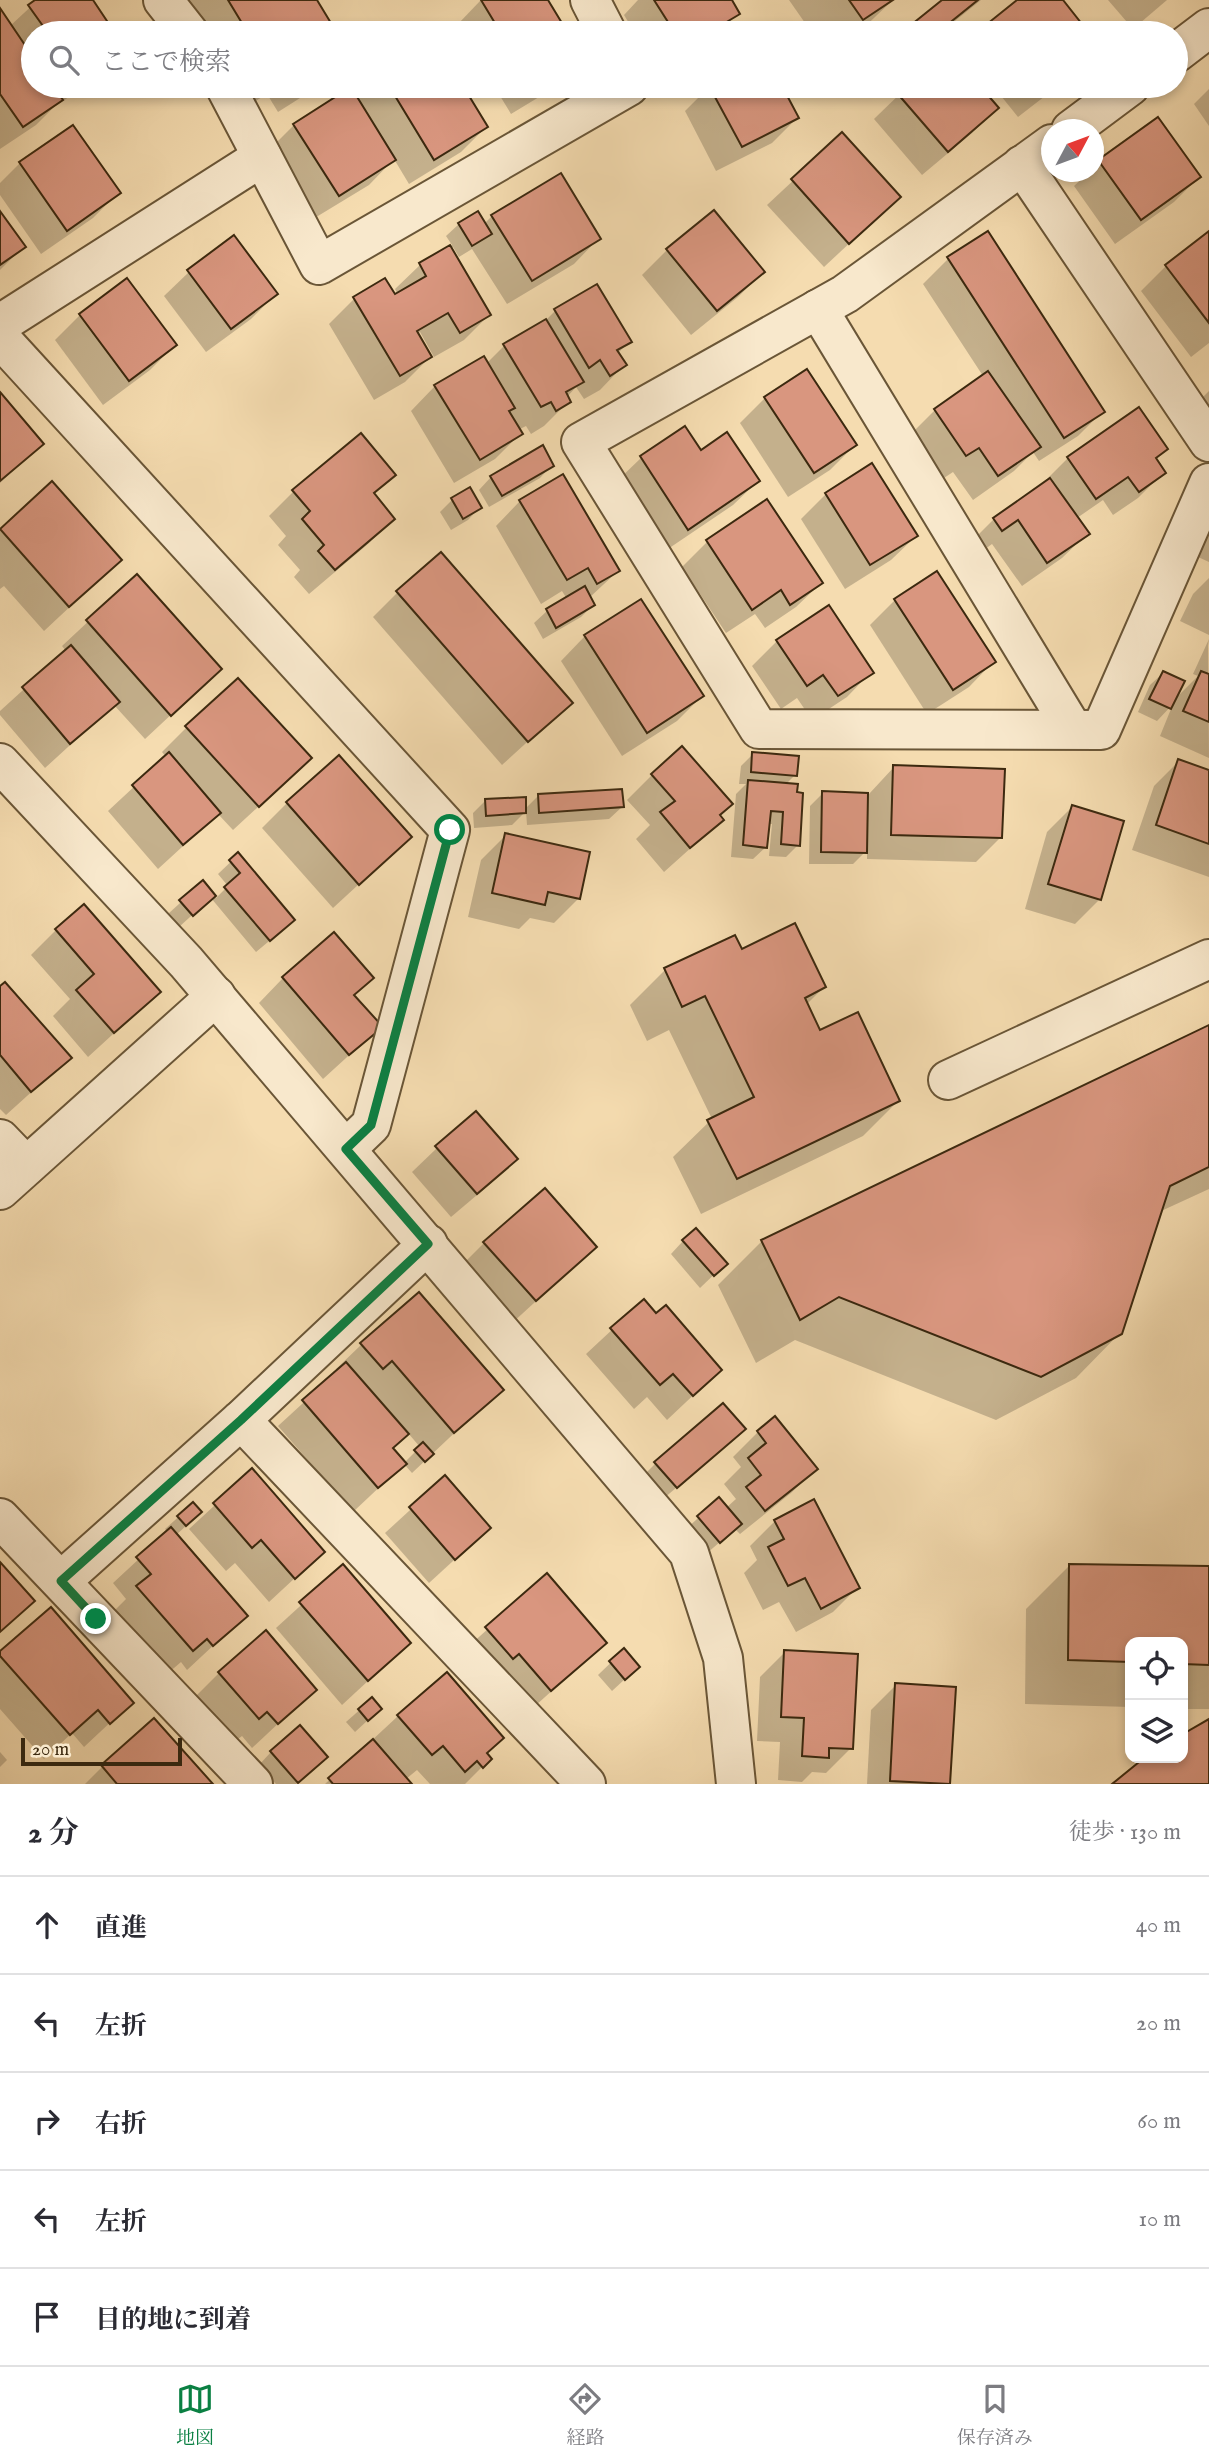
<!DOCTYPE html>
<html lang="ja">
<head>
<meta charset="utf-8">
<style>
	body { margin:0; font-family:"IM FELL English","Noto Serif JP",serif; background:#f7f7f7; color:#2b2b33 }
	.controls { position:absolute; right:21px; bottom:21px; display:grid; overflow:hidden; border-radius:14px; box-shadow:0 4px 10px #0003 }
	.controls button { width:63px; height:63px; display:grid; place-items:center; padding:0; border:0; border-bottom:2px solid #e1e1e2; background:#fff; color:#2b2b33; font:35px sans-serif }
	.compass { position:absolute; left:1041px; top:119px; width:63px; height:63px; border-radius:50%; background:#fff; box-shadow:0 4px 10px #0003; rotate:49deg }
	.scale { position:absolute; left:21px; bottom:18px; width:161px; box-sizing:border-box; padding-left:7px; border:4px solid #3c290f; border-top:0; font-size:19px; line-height:24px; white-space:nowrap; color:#3c290f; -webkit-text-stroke:5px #f8e8cc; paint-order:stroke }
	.stop { position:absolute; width:21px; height:21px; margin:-16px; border:5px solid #0b8043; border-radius:50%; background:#fff }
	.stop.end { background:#0b8043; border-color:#fff; box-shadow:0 2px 7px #0008 }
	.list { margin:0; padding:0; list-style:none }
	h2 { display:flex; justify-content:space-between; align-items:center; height:91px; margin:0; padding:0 28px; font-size:30px }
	h2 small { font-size:23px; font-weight:400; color:#7c7c81 }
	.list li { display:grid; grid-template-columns:46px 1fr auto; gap:21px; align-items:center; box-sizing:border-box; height:98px; padding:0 28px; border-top:2px solid #e1e1e2 }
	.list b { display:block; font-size:26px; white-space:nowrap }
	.list em { font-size:23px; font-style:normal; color:#7c7c81 }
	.icon { flex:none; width:38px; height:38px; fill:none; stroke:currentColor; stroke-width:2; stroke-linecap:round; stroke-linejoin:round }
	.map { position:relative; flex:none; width:1209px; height:1784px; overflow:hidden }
	.search { position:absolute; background:#fff; box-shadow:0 4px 10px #0003; left:21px; right:21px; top:21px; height:77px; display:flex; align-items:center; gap:18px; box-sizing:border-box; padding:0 24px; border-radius:38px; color:#7c7c81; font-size:26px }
	.sheet { height:581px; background:#fff }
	nav { display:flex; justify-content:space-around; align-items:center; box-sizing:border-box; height:98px; border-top:2px solid #e1e1e2; background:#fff; font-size:19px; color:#7c7c81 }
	nav a { display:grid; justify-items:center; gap:4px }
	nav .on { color:#0b8043 }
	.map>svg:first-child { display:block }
	.shadow { fill:#0003; fill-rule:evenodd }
	.building { fill:#d9967f; stroke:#3c290f; stroke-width:2 }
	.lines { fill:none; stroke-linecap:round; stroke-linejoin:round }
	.street-casing { stroke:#6a5637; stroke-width:42 }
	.street { stroke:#f8e8cc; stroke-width:38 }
	.route { stroke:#0b8043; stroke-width:9 }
</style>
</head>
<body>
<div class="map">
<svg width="1209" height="1784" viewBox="0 0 1209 1784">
	<rect width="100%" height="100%" fill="#f5dcb0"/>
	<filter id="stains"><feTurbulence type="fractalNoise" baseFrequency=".00286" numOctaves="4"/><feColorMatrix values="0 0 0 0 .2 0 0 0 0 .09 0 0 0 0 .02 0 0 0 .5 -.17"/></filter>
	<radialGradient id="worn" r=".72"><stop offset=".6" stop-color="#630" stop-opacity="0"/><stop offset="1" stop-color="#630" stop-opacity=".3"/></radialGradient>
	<g class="shadow">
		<polygon points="38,0 90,0 113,33 33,33 33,86 86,86 55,106 36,125 0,149 0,11 10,26"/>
		<polygon points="172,0 315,0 335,33 192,33"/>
		<polygon points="481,0 545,0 566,33 462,33 457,25"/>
		<polygon points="638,0 730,0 738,13 718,33 635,33 624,15"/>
		<polygon points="789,0 893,0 858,33 812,33"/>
		<polygon points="945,0 981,0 940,33 904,33"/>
		<polygon points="1020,0 1061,0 1087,33 980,33"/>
		<polygon points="1108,0 1167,0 1133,29"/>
		<polygon points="223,86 319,86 278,112 267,94 239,111"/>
		<polygon points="363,86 461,86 486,127 461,152 409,184 394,159 369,185 313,219 269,150 294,125 354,95"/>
		<polygon points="494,86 540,86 528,93 529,96 542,88 542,86 552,86 544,94 511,114"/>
		<polygon points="710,86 780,86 797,118 772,143 716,171 685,111"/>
		<polygon points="908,86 978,86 997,108 972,133 922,175 874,119"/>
		<polygon points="993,86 1058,86 1018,117"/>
		<polygon points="1209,89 1209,126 1194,104"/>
		<polygon points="1158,119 1199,177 1174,202 1115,244 1074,186 1089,172 1094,172 1094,167 1099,162"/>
		<polygon points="842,135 899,197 824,267 767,205"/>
		<polygon points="20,163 118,193 93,218 41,254 0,195 0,183"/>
		<polygon points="0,214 23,247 0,270"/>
		<polygon points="492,216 598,239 574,264 507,304 472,249 459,257 453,247 450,249 489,315 464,340 434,357 420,332 417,334 430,357 405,382 374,400 329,324 354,299 385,280 394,297 398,295 395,289 420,265 452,245 446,236 459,224 484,224"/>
		<polygon points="1209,234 1209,343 1191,357 1141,291 1166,266"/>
		<polygon points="667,250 763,272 738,297 691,335 642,275"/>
		<polygon points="948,259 1103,411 1078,436 1039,461 1033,452 1014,471 973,500 953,472 941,480 910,435 935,410 983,376 923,284"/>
		<polygon points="189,272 276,294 251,319 206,352 164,296"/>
		<polygon points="555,311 629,342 617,354 624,365 600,390 584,399 576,387 567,397 569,401 544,426 531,434 526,426 518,430 520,434 495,459 454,483 411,411 435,386 486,364 504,346 543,323"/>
		<polygon points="80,315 175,345 150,370 103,405 55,340"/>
		<polygon points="1209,391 1209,418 1198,402"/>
		<polygon points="0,395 42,443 0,483"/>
		<polygon points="765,398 855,445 830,470 788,497 740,423"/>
		<polygon points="1138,409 1166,449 1155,460 1163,473 1138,498 1113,515 1103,500 1077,518 1087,534 1062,558 1022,586 992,544 977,555 969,544 994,519 1043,483 1068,458"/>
		<polygon points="685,428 701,452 758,481 733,505 662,553 616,482 641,458"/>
		<polygon points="552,465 540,478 489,507 479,490 491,477"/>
		<polygon points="394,475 373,495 393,519 368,544 309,594 294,577 300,570 278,545 286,536 269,516 294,491"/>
		<polygon points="52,484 120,560 44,631 4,586 0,589 0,530"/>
		<polygon points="826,494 916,536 891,560 845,589 801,519"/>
		<polygon points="453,499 480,507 468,520 451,530 440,512"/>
		<polygon points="520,501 618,571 589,598 593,605 581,617 543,639 534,623 547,611 567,599 562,591 541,604 496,526"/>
		<polygon points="767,501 821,583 796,607 765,628 755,614 726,633 682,567 707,542"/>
		<polygon points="1209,530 1209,562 1198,557"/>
		<polygon points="936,573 993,662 969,687 927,714 870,625 895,600"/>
		<polygon points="137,576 220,669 145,739 114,705 45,768 0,715 0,711 66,651 62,646"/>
		<polygon points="1209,578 1209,635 1180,621 1193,594"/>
		<polygon points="398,592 570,703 502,765 373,617"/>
		<polygon points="828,607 871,672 847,697 812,720 797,698 781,709 752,666 777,641"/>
		<polygon points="585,636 702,696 677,721 622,756 561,661"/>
		<polygon points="1209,639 1208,646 1209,758 1160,736 1173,704 1157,721 1138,712 1150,685 1163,673 1174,700 1198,676 1193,674"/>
		<polygon points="187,727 284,783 233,830 218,814 158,869 108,811 166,757 162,752"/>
		<polygon points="753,754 795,775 786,784 798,845 786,857 769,856 772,824 768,824 766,847 753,859 731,857 736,794 746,784 739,784 741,766"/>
		<polygon points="1179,761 1209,772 1209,877 1132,850 1154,786"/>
		<polygon points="894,767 1001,837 976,862 867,859 867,850 853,864 809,864 810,806 823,793 869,794"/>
		<polygon points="652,775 722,820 664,872 636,839 650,825 627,800"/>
		<polygon points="538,796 622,807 609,819 527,825 526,811 512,825 474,828 473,813 486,800 524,810"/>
		<polygon points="287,803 410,837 333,908 262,828"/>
		<polygon points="1072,807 1100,899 1075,924 1025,909 1047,832"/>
		<polygon points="506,835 579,898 554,923 530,918 519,929 468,917 481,860"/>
		<polygon points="238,855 280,932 256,952 211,898 179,927 168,914 203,882 216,898 228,886 218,874"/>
		<polygon points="56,930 159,992 88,1057 53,1016 70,999 31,955"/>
		<polygon points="741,951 824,987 806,1005 819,1033 898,1101 863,1136 701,1214 673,1157 712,1119 669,1030 647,1041 630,1005 665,970"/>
		<polygon points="283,978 371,978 353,996 380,1027 323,1079 259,1003"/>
		<polygon points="0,988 69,1058 6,1115 0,1109"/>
		<polygon points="1209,1027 1209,1189 1159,1212 1120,1333 1076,1378 996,1420 795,1340 756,1363 718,1285 762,1241"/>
		<polygon points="437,1148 515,1159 490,1184 451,1217 412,1172"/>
		<polygon points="683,1241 725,1264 700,1288 671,1254"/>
		<polygon points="484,1243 595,1247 510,1325 459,1268"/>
		<path d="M419 1294 501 1389 412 1473 404 1464 353 1512 278 1426 338 1371 336 1369 361 1345ZM408 1433 420 1447 404 1463 392 1449Z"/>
		<polygon points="643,1301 656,1316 720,1370 667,1420 647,1397 634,1409 586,1354"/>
		<polygon points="758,1432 816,1469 791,1493 740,1534 735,1529 706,1554 685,1530 719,1499 726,1508 736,1499 724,1484 741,1467 733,1457"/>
		<polygon points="731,1441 663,1499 643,1476 656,1463"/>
		<polygon points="252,1471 323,1552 269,1602 235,1563 226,1571 189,1529"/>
		<polygon points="445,1478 489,1528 429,1583 385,1533"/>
		<polygon points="193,1504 187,1525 176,1535 246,1615 187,1670 181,1662 167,1674 113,1612 126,1599 113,1583 168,1532 165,1529"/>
		<polygon points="775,1521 858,1587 833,1612 796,1632 779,1602 763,1610 744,1573 757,1560 750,1546"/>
		<polygon points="1069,1566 1209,1568 1209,1709 1183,1709 1183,1642 1130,1642 1130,1707 1025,1704 1026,1609"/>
		<polygon points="343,1567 409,1643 342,1705 276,1628"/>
		<polygon points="547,1576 605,1643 525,1715 461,1653"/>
		<polygon points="623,1651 625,1679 612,1691 598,1675"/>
		<polygon points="785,1652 851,1748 826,1773 812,1772 802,1782 778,1780 780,1742 757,1741 760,1677"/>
		<polygon points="0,1654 131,1703 84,1747 72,1733 44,1759 0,1709"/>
		<polygon points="219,1673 315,1689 252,1748 242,1736 233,1743 194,1698"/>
		<polygon points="896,1685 954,1688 949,1784 867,1784 871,1710"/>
		<polygon points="372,1699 380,1709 355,1732 346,1722"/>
		<polygon points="398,1716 490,1759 465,1784 430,1784 417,1770 406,1779 410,1784 325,1784"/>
		<polygon points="154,1720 210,1784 85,1784 102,1767"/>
		<polygon points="0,1752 7,1760 0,1767"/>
		<polygon points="271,1752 313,1770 296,1784 276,1784 259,1765"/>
	</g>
	<g class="building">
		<polygon points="35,0 93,0 115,33 48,33 28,5"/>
		<polygon points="228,0 317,0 337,33 248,33"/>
		<polygon points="481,0 548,0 568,33 501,33"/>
		<polygon points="654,0 732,0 740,14 708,33 675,33"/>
		<polygon points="849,0 893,0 863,20"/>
		<polygon points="942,0 978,0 937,33 901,33"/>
		<polygon points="1017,0 1063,0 1089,33 995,33 987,24"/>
		<polygon points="0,8 33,57 33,86 53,86 63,100 23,127 0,94"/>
		<polygon points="389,86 463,86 488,127 434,160"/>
		<polygon points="709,86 782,86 799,118 742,147"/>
		<polygon points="905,86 980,86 999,108 948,152 897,93"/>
		<polygon points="351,87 396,160 339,196 293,124"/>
		<polygon points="1158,117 1201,177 1141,220 1098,160"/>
		<polygon points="73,125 121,193 67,231 19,162"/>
		<polygon points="842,132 901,197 849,244 791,179"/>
		<polygon points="561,173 601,239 532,281 491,215"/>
		<polygon points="714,210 765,272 717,311 666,249"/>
		<polygon points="0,211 26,247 0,265"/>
		<polygon points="478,211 492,234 472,246 458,223"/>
		<polygon points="988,231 1105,412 1064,438 947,257"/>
		<polygon points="1209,231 1209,323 1165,265"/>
		<polygon points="234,235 278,294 231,329 187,270"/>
		<polygon points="450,245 491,315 460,333 448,313 417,331 432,357 400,376 353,297 385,278 395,294 426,276 419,263"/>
		<polygon points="127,278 177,345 129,381 79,314"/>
		<polygon points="597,284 632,342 617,350 627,365 610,376 600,360 589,368 554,309"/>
		<polygon points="546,319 584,382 566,392 571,402 556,411 551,402 541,407 503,344"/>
		<polygon points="484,356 515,408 509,411 523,434 480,460 434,385"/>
		<polygon points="807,369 857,445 814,473 764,397"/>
		<polygon points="988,371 1041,447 998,476 979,448 966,456 934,409"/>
		<polygon points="0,392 44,444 0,481"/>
		<polygon points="1139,407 1168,449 1156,458 1166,473 1139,492 1128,477 1096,499 1067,457"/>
		<polygon points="685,426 701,450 727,432 760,481 688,530 640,456"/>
		<polygon points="361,433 396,475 374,493 395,519 335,570 318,551 324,545 302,519 310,511 292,490"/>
		<polygon points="543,445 554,466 502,496 490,476"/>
		<polygon points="872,463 918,536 870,565 825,493"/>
		<polygon points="563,474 620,571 597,584 588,568 567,580 519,500"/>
		<polygon points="1050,478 1090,534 1047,563 1018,520 1002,531 993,518"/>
		<polygon points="52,481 122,560 69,607 0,529"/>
		<polygon points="470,487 482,508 463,519 451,498"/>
		<polygon points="767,499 823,583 790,605 781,590 752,610 706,540"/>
		<polygon points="441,552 573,703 528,742 396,591"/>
		<polygon points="937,571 996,662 953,690 894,599"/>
		<polygon points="137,574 222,669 171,716 86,620"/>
		<polygon points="585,586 595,605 556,628 546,609"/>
		<polygon points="641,599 704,696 647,733 584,635"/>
		<polygon points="829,605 874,673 838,696 823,675 807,686 776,640"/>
		<polygon points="71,645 120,702 70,744 22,687"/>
		<polygon points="1163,671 1185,681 1171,709 1149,699"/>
		<polygon points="1201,671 1209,674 1209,722 1183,711"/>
		<polygon points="238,678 312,758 259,807 185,726"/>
		<polygon points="682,746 733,804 720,815 724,820 690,848 660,812 675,801 651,774"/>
		<polygon points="169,752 221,813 183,845 132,785"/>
		<polygon points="752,752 799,756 797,776 751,772"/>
		<polygon points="339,755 412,837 359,885 286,802"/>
		<polygon points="1178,759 1209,770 1209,844 1156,825"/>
		<polygon points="893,765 1005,769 1002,838 891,835"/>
		<polygon points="748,780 798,784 797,792 803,793 800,846 781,844 783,812 771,811 767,848 743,845"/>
		<polygon points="622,789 624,807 539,813 538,794"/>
		<polygon points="822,791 868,793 867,853 821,852"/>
		<polygon points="526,797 526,813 486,816 485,799"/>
		<polygon points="1072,805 1124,821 1101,900 1048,884"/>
		<polygon points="505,833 590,852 580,899 548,892 545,905 492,893"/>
		<polygon points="238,852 295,920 270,941 224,887 240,873 229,860"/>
		<polygon points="203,880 216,896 193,916 179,900"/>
		<polygon points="84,904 161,992 114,1033 76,990 94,974 55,929"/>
		<polygon points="795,923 826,987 805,998 820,1030 858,1012 900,1101 737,1179 707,1120 754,1097 705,996 682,1007 664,968 735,935 742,949"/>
		<polygon points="334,932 374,978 354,995 383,1027 349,1055 282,977"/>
		<polygon points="5,982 72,1058 31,1092 0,1055 0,986"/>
		<polygon points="1209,1025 1209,1167 1170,1186 1122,1334 1041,1377 839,1297 800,1320 761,1240"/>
		<polygon points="476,1111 518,1159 477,1194 435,1146"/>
		<polygon points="545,1188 597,1247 536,1301 483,1242"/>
		<polygon points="696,1228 728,1264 714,1276 682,1240"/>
		<polygon points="419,1292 504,1390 454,1433 392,1361 383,1369 360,1343"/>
		<polygon points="644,1299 656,1313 666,1305 722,1370 693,1396 673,1374 660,1385 610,1328"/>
		<polygon points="346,1362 409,1434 393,1448 407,1464 378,1488 302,1400"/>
		<polygon points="723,1403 746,1429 677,1488 654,1462"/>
		<polygon points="775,1416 818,1469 765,1511 746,1487 761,1475 748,1458 766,1443 757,1431"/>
		<polygon points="423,1442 434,1454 425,1462 414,1450"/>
		<polygon points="252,1468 325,1552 295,1579 261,1540 252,1548 213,1503"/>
		<polygon points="445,1475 491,1528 455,1560 409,1507"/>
		<polygon points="719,1497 742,1524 720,1543 697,1516"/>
		<polygon points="814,1499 860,1588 821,1609 805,1578 788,1586 768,1547 784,1539 774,1520"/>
		<polygon points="193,1502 202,1512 186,1526 177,1516"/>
		<polygon points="171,1527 248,1616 213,1646 207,1639 193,1651 136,1586 151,1574 136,1557"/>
		<polygon points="0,1562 35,1601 0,1632"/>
		<polygon points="343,1564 411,1643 368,1681 299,1602"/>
		<polygon points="1069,1564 1209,1566 1209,1665 1183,1664 1183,1642 1130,1642 1130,1662 1068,1660"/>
		<polygon points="547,1573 607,1643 551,1691 519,1654 513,1659 485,1627"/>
		<polygon points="51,1607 134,1703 110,1724 98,1710 70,1735 0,1656 0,1651"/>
		<polygon points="266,1630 317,1690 278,1724 267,1712 259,1719 218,1672"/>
		<polygon points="624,1648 640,1667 625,1680 609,1661"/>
		<polygon points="784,1650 858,1654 853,1749 829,1748 829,1758 802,1756 804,1718 781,1717"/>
		<polygon points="447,1672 504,1738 487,1753 492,1759 483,1768 477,1761 465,1772 443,1746 432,1755 397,1715"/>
		<polygon points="895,1683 956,1687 950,1784 890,1781"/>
		<polygon points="372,1697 382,1709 368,1721 358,1709"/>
		<polygon points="154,1718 213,1784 117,1784 101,1765"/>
		<polygon points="1209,1719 1209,1784 1112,1784 1144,1758 1183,1758 1183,1734"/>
		<polygon points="300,1725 328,1757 298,1783 270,1751"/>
		<polygon points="373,1739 412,1784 333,1784 328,1778"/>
	</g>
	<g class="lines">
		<g class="street-casing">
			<g id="street">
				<polyline points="163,0 189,33"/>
				<polyline points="590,0 607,33"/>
				<polyline points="1176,53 1209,28"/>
				<polyline points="225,86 319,265 629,86"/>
				<polyline points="1071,130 1130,86"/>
				<polyline points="1052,144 845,294 581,442 759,729 1101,730 1209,483"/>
				<polyline points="1022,165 1209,442"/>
				<polyline points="818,309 1072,728"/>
				<polyline points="0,324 262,157"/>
				<polyline points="0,338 450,830 371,1125 346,1149"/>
				<polyline points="0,763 186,962 689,1553 723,1658 736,1784"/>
				<polyline points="948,1080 1209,959"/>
				<polyline points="0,1139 26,1166"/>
				<polyline points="0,1190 216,996"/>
				<polyline points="241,1420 586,1784"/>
				<polyline points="0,1518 253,1784"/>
				<polyline points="61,1581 241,1420 428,1244"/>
			</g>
		</g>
		<use href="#street" class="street"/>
	</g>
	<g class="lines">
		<polyline class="route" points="96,1619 61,1581 241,1420 428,1244 346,1149 371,1125 450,830"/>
	</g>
	<rect width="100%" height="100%" filter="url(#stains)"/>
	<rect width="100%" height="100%" fill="url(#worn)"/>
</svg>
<div class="controls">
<button><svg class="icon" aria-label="locate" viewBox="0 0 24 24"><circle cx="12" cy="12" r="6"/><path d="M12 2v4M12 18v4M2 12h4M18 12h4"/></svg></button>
<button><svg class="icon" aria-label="layers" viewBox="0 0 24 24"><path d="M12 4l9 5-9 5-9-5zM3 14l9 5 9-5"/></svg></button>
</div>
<svg class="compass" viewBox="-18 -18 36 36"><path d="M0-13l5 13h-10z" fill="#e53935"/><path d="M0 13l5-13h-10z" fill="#7c7c81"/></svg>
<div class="scale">20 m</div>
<div class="stop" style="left:450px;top:830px"></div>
<div class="stop end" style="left:96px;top:1619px"></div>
<div class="search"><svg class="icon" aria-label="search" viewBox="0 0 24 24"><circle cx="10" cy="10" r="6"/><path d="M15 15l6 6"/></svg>ここで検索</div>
</div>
<section class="sheet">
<h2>2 分<small>徒歩 · 130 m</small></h2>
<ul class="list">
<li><svg class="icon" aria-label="ahead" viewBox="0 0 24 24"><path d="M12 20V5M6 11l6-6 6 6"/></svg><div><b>直進</b></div><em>40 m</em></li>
<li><svg class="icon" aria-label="left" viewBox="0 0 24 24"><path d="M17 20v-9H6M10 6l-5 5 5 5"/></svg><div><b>左折</b></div><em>20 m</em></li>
<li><svg class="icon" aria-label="right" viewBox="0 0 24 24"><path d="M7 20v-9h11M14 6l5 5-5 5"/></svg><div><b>右折</b></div><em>60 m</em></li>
<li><svg class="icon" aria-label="left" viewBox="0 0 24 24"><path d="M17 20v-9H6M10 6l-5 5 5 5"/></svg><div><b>左折</b></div><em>10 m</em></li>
<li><svg class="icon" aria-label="arrive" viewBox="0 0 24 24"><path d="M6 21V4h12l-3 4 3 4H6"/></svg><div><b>目的地に到着</b></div></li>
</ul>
</section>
<nav>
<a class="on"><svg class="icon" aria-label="map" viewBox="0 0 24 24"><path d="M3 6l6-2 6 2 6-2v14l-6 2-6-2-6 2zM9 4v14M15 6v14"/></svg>地図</a>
<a><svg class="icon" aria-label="directions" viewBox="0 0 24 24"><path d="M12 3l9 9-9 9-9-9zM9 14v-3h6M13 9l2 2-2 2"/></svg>経路</a>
<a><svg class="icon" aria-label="saved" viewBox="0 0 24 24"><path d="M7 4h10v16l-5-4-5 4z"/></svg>保存済み</a>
</nav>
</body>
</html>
